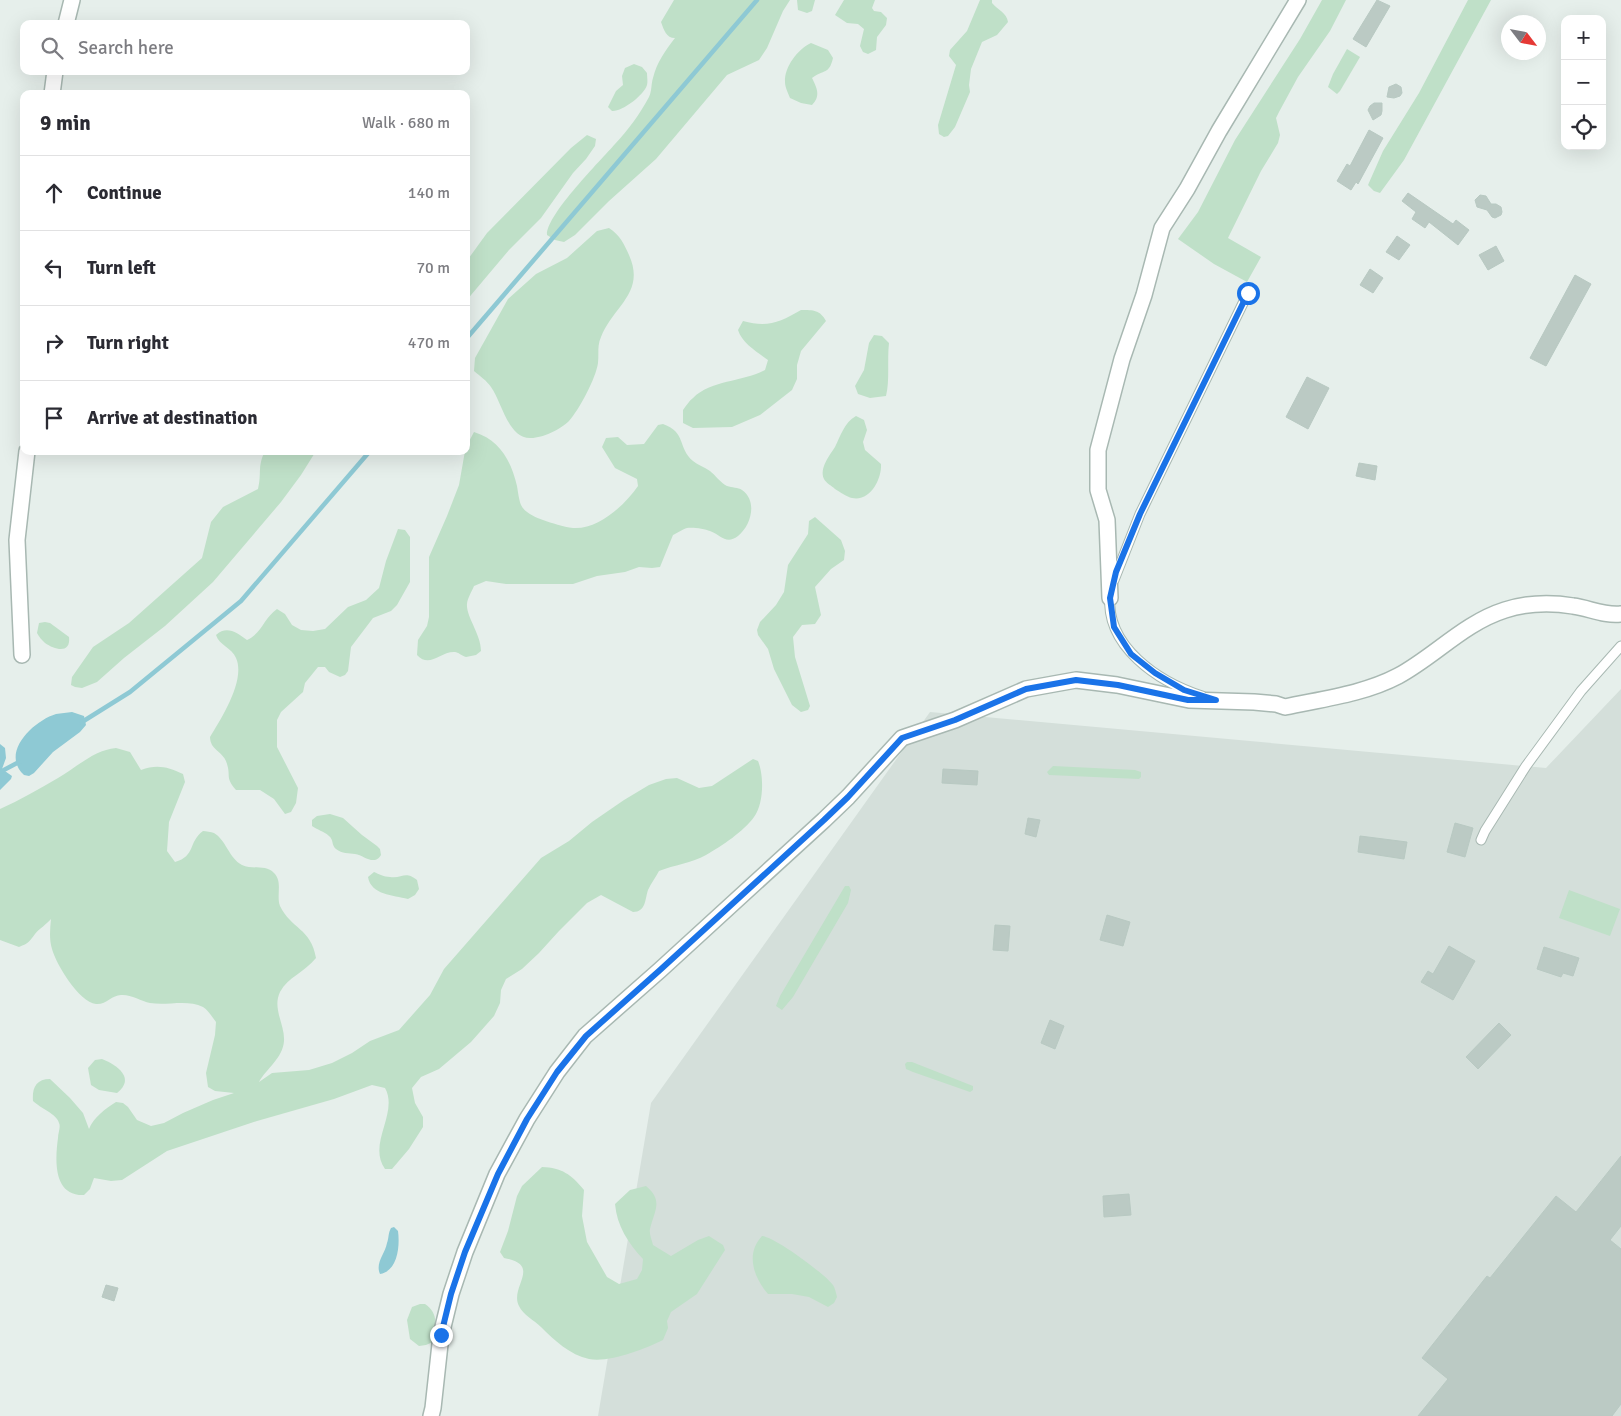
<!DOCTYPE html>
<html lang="en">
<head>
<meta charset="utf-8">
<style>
	body { margin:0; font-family:Signika,sans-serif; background:#f2f2f3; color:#2b2b33 }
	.controls { position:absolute; right:15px; top:15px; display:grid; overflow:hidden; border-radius:10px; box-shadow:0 5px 20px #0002 }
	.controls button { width:45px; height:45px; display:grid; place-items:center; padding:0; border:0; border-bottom:1px solid #e1e1e2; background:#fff; color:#2b2b33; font:25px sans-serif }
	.compass { position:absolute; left:1501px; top:15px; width:45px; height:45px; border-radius:50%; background:#fff; box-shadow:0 5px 20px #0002; rotate:122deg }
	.stop { position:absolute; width:15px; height:15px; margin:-11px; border:4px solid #1a73e8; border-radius:50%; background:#fff }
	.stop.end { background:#1a73e8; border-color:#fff; box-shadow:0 1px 5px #0008 }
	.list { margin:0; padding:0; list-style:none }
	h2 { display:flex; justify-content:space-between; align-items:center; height:65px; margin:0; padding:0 20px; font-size:21px }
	h2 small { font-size:16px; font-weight:400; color:#7c7c81 }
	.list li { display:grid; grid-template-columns:32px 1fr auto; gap:15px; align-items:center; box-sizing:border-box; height:75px; padding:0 20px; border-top:1px solid #e1e1e2 }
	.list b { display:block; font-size:19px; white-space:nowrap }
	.list em { font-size:16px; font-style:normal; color:#7c7c81 }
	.icon { flex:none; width:28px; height:28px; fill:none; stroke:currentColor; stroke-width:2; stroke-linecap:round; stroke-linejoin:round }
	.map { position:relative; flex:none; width:1621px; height:1416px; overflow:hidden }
	.search { position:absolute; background:#fff; box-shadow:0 5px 20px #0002; left:20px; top:20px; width:450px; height:55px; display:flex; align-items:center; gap:12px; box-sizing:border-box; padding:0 18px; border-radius:10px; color:#7c7c81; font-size:19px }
	.panel { position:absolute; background:#fff; box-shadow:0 5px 20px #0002; left:20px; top:90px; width:450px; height:365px; border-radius:10px }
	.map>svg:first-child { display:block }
	.built { fill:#d4dfda }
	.green { fill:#bfe0c8 }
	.water { fill:#8ec9d4 }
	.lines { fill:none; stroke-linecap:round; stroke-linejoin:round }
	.stream { stroke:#8ec9d4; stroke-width:4.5 }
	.building { fill:#bbcac4; stroke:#b8c9c2 }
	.lane-casing { stroke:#a8b8b2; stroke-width:11 }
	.street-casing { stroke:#a8b8b2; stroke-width:18 }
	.lane { stroke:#fff; stroke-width:9 }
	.street { stroke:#fff; stroke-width:15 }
	.route { stroke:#1a73e8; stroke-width:6 }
</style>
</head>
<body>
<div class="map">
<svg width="1621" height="1416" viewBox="0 0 1621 1416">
	<rect width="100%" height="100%" fill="#e6efeb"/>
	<polygon class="built" points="1621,689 1621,1416 598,1416 651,1103 930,712 1546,768"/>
	<g class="green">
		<path d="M674 0H790L783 11 767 48 759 60 727 75 656 159 609 201 575 235 564 242 555 240 547 235C546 215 601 160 615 144 628 130 640 114 649 97 652 91 651 84 653 78 657 62 665 51 675 38 666 38 664 30 661 22Z"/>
		<polygon points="797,0 815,0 812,11 807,13 798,10"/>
		<polygon points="844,0 875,0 872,8 874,11 881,12 887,18 886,25 877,37 876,50 868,54 863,52 860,46 864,29 858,24 847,23 835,15"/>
		<path d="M980 0H992V3C998 10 1007 13 1008 22L997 35 982 42 971 69 969 85 970 92 955 127 948 136 944 137 939 134 938 125 956 65 949 56 950 50 967 31Z"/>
		<polygon points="1322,0 1346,0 1330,31 1298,77 1279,112 1276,118 1280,135 1278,143 1261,171 1228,238 1261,257 1247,282 1214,264 1178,239 1198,212 1235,140 1300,39"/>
		<polygon points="1468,0 1491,0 1404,160 1380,193 1374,191 1368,185 1383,151 1419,93"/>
		<path d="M811 43 828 50 833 58C829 75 824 69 812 78 817 88 821 96 812 105L801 103 790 98C788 93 785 87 785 82 784 67 798 49 811 43Z"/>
		<polygon points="1347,49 1360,57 1340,91 1337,94 1328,87 1333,74"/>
		<path d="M634 64 642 67 647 73C647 76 648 82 647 85 644 95 622 112 612 111L608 107 616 91 623 85 622 76 625 68Z"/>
		<polygon points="587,135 596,139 595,146 586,159 573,173 541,218 509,250 466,301 466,262 487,233 571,148"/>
		<path d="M609 228C620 235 624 244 629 255 646 293 613 306 601 337 597 346 599 353 598 363 596 378 579 410 569 421 561 429 543 438 531 438 508 439 502 402 491 387 487 381 480 376 474 371L475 358 508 299 536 274 567 258 597 231Z"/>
		<path d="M801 310C814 310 820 310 826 321L801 351 797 365V379L792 390 760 415 732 427 693 428 683 423V410C686 406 689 401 693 398 711 380 743 382 765 370L768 360C757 352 742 343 738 330L743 321C768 328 780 322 801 310Z"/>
		<path d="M874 335 882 336 889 343C887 360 890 381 886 396L870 398 858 394 855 386 864 370 869 343Z"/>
		<path d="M856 416 864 420 867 430 863 442 865 450 881 464C882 479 870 502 852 498 847 497 840 492 835 489 832 486 826 483 824 479 819 468 830 455 835 447 841 435 844 423 856 416Z"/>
		<path d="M663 424C687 433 677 447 693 461 698 465 704 467 710 471 715 475 721 483 727 486 732 488 738 487 742 490 758 501 751 526 738 536 726 545 721 535 710 531 705 529 693 527 687 528 683 529 677 533 673 535L660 567 652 568 639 567 625 572 597 576 573 584H506L486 581 474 586C472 591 467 599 467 604 466 617 481 634 481 651L476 655 466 657C462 656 458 652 455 652 440 651 430 669 417 655L418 640 427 626 429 617V557L447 516 459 485 465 451H466V447L474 432C500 440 511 461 517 486 518 492 519 500 521 505 525 513 535 517 543 520 552 523 563 527 573 528 598 530 625 505 638 486L637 479 615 468 602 447 606 438 618 437 627 445 644 444 658 425Z"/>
		<path d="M265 451H316L301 475 281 502 213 582 165 626 124 658 97 682 82 688 75 687 71 685 72 677 93 647 129 623 202 558 211 522 223 507 258 489C262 473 257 467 265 451Z"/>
		<polygon points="815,517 841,540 845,551 844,560 831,569 815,587 821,615 815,624 802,625 793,637 795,657 810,706 808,710 801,712 792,705 774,669 768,649 758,635 757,630 760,622 776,605 784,592 788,565 808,534 809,521"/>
		<path d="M398 529 405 530 410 537V582L397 605 391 611 373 618 351 647 348 671 345 675 340 677 329 672 325 667H318L305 683 303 692 281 712 277 720V747L298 788 296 803 291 812 285 814 274 799 260 790H236C225 777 231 777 227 764 225 755 217 752 212 745 211 743 210 740 210 737 221 719 246 680 236 658 232 648 219 645 216 635 227 625 237 633 247 640 262 633 264 618 277 609L285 614 292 625 301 630 313 631 325 629 348 607 366 600 379 588 386 561Z"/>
		<path d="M45 622 50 623 69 637C71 654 55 650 45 643 42 640 39 637 37 633L39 623Z"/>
		<path d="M116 748 130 752 141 770C157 764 168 767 183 774L185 782 169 822 167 851 175 862C196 856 188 842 203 831 206 831 211 832 214 833 226 840 229 858 242 865 252 870 266 864 274 873 283 882 276 895 280 906 291 929 311 928 316 958 305 972 288 977 280 992 272 1009 285 1024 284 1041 283 1058 266 1069 259 1082L272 1073 309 1070 332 1063 352 1053 370 1041 399 1030 430 995 444 969 541 858 569 841 592 822 624 800 649 785 666 779 677 778 699 788 712 786 753 759 758 761C764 775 764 804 754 817 744 831 722 846 706 855 692 863 674 865 659 871 656 877 651 883 648 890 645 899 646 912 633 912L601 895 587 903 559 931 539 953 522 969 506 979 501 990 500 1003 494 1016 471 1042 439 1069 421 1077 412 1088 415 1103 423 1117V1127L409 1149 392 1169H385C367 1144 399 1113 385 1088L372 1085 334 1099 257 1121 167 1151 122 1180 111 1181 94 1178 90 1189 84 1195C53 1196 55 1160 58 1138 58 1133 61 1127 59 1123 57 1114 40 1108 33 1101 32 1088 36 1079 50 1079L70 1098 83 1113 89 1129C93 1118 106 1108 116 1102L123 1103 128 1107 137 1120 151 1126 164 1123 183 1113 213 1100 234 1093 215 1091 208 1087 206 1073 215 1035 216 1022C212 1017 208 1010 203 1007 187 999 167 1006 150 1003 141 1001 130 994 121 995 112 995 106 1005 96 1004 79 1002 56 964 52 949 49 939 50 929 51 919 47 924 40 928 35 934 29 942 29 943 19 947L0 940V809C20 800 39 789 58 778 77 767 94 750 116 748Z"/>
		<polygon points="1053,766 1135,770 1141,772 1141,777 1139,779 1049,775 1047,772"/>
		<path d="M330 814 343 818 362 835 377 846 380 849 381 855C379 858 378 859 375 860 368 861 362 855 355 854 349 853 342 854 336 849 331 845 334 840 329 836 324 831 317 830 312 826V820L317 816Z"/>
		<path d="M374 872C379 874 384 877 390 877 402 879 405 870 417 880L419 889 415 895 408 899C393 895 371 895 368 877Z"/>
		<polygon points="845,886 849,886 851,890 848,903 793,997 782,1010 776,1006 780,996"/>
		<polygon points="1569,890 1620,909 1610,936 1559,918"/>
		<path d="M102 1059C117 1065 136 1078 117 1093L99 1090 91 1085 88 1068 95 1060Z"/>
		<polygon points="907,1062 912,1062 973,1086 973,1090 970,1092 913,1072 906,1069 905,1064"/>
		<path d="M542 1167C562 1168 571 1174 584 1190L582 1216 587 1242 607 1277 619 1284 637 1279 642 1270 643 1259C628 1243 617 1226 615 1204L630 1190 646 1186C664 1201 654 1211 650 1229 649 1234 652 1240 653 1245L671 1256 698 1240 709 1236 723 1245 725 1250 697 1294 671 1312 667 1321 668 1328 663 1340C645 1349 609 1363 589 1359 570 1355 554 1340 541 1327 534 1320 523 1315 519 1306 509 1287 543 1265 504 1258L500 1252 508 1231 517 1196 522 1186Z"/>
		<path d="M762 1236C775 1237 825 1274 833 1285 835 1288 836 1293 837 1297L834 1303 828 1307 809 1297 792 1294H768C754 1278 745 1254 762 1236Z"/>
		<path d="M420 1304H425C439 1313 436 1328 433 1342L426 1345 419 1346 410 1339 407 1320 412 1307Z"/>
	</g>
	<g class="water">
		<path d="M72 712 84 716 86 725 80 732 53 752 34 773 29 776 24 775C0 753 33 721 56 714 61 713 67 713 72 712Z"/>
		<polygon points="0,744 5,748 6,758 2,769 12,776 11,779 0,790"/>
		<path d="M394 1227 398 1231C400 1246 398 1271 380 1274 375 1263 385 1254 387 1243 389 1238 388 1233 391 1228Z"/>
	</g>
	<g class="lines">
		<g class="stream">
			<polyline points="466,339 757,0"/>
			<polyline points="82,722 130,692 241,601 370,451"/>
			<polyline points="0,772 19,762"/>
		</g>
	</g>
	<g class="building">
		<polygon points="1377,0 1390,6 1366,47 1353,39"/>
		<polygon points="1396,84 1401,87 1402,93 1400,96 1394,98 1387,97 1389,87"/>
		<polygon points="1374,103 1382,103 1382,111 1381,115 1373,120 1368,110 1370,106"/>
		<polygon points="1369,130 1383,138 1358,184 1356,182 1351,190 1337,181 1347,164 1350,166"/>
		<polygon points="1408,193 1453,224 1456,220 1469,230 1458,245 1429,222 1425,228 1412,219 1416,212 1402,201"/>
		<polygon points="1480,195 1486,196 1491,204 1496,204 1501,207 1502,212 1501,215 1495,218 1492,217 1487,210 1477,207 1475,200"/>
		<polygon points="1397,236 1410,245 1399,260 1386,252"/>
		<polygon points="1496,246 1504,261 1488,270 1479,255"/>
		<polygon points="1370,269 1383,278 1373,293 1360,285"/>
		<polygon points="1575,275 1591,284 1546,366 1530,358"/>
		<polygon points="1307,377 1329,388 1308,429 1286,417"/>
		<polygon points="1359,463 1377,466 1375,480 1356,476"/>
		<polygon points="943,769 978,771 977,785 942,783"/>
		<polygon points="1028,818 1040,820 1036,837 1025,834"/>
		<polygon points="1455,823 1473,828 1465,857 1447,852"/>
		<polygon points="1360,836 1407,842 1404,859 1358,852"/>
		<polygon points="1107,915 1130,922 1123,946 1100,940"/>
		<polygon points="995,925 1010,926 1008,951 993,950"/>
		<polygon points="1449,946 1475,961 1453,1000 1421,982 1428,971 1433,974"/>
		<polygon points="1544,947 1579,958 1573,976 1563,973 1561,977 1537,969"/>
		<polygon points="1050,1020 1064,1026 1055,1049 1041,1043"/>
		<polygon points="1499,1023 1511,1035 1478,1069 1466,1057"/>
		<polygon points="1621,1156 1621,1226 1610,1240 1621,1249 1621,1404 1612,1416 1418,1416 1448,1379 1422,1358 1487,1276 1490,1278 1556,1196 1576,1212"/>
		<polygon points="1129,1194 1131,1215 1104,1217 1103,1196"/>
		<polygon points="106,1285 118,1288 114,1301 102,1297"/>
	</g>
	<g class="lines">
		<g class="lane-casing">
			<g id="lane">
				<polyline points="1114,580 1140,514 1248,293"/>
				<path d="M1110 595C1105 647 1159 682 1202 696"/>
				<polyline points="1481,840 1485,831 1526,766 1581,691 1621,646"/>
			</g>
		</g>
		<g class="street-casing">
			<g id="street">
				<polyline points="66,24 72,0"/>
				<polyline points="52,94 55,71"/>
				<polyline points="1110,598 1107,520 1098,490 1098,450 1122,359 1144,295 1162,228 1187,189 1219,131 1298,0"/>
				<polyline points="22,655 17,540 27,451"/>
				<path d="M431 1416 433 1408 441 1335 451 1294 465 1252 497 1174 527 1119 557 1072 585 1036 660 970 824 820 848 797 902 738 955 720 1026 689 1076 680 1117 685 1189 700 1254 702 1276 704 1285 707C1322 699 1364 694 1398 676 1435 656 1464 623 1505 610 1527 603 1550 602 1573 606 1589 608 1604 616 1621 614"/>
			</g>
		</g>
		<use href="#lane" class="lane"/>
		<use href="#street" class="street"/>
	</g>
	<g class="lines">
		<polyline class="route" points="441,1335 451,1294 465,1252 498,1174 527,1119 557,1072 586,1036 660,970 824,820 848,797 902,738 955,720 1026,689 1076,680 1118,685 1188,700 1216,700 1184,690 1155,673 1131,654 1114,627 1110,598 1116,572 1140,514 1248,293"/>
	</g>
</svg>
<div class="controls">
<button>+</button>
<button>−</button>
<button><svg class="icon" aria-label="locate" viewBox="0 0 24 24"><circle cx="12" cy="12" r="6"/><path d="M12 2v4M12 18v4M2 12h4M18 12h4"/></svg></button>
</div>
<svg class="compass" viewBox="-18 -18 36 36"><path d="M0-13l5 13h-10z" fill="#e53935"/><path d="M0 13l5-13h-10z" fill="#7c7c81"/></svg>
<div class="stop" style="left:1248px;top:293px"></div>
<div class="stop end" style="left:441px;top:1335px"></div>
<div class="search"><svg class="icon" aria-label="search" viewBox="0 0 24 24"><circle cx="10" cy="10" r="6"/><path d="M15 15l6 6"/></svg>Search here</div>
<section class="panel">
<h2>9 min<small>Walk · 680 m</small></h2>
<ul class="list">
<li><svg class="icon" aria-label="ahead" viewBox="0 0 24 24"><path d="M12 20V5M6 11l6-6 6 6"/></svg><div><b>Continue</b></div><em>140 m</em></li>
<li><svg class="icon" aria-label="left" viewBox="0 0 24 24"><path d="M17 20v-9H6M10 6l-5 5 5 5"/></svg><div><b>Turn left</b></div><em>70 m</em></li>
<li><svg class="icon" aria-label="right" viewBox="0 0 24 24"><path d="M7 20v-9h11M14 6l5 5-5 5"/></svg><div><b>Turn right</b></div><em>470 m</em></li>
<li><svg class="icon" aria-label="arrive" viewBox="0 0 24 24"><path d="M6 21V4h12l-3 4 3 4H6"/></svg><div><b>Arrive at destination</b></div></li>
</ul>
</section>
</div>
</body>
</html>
